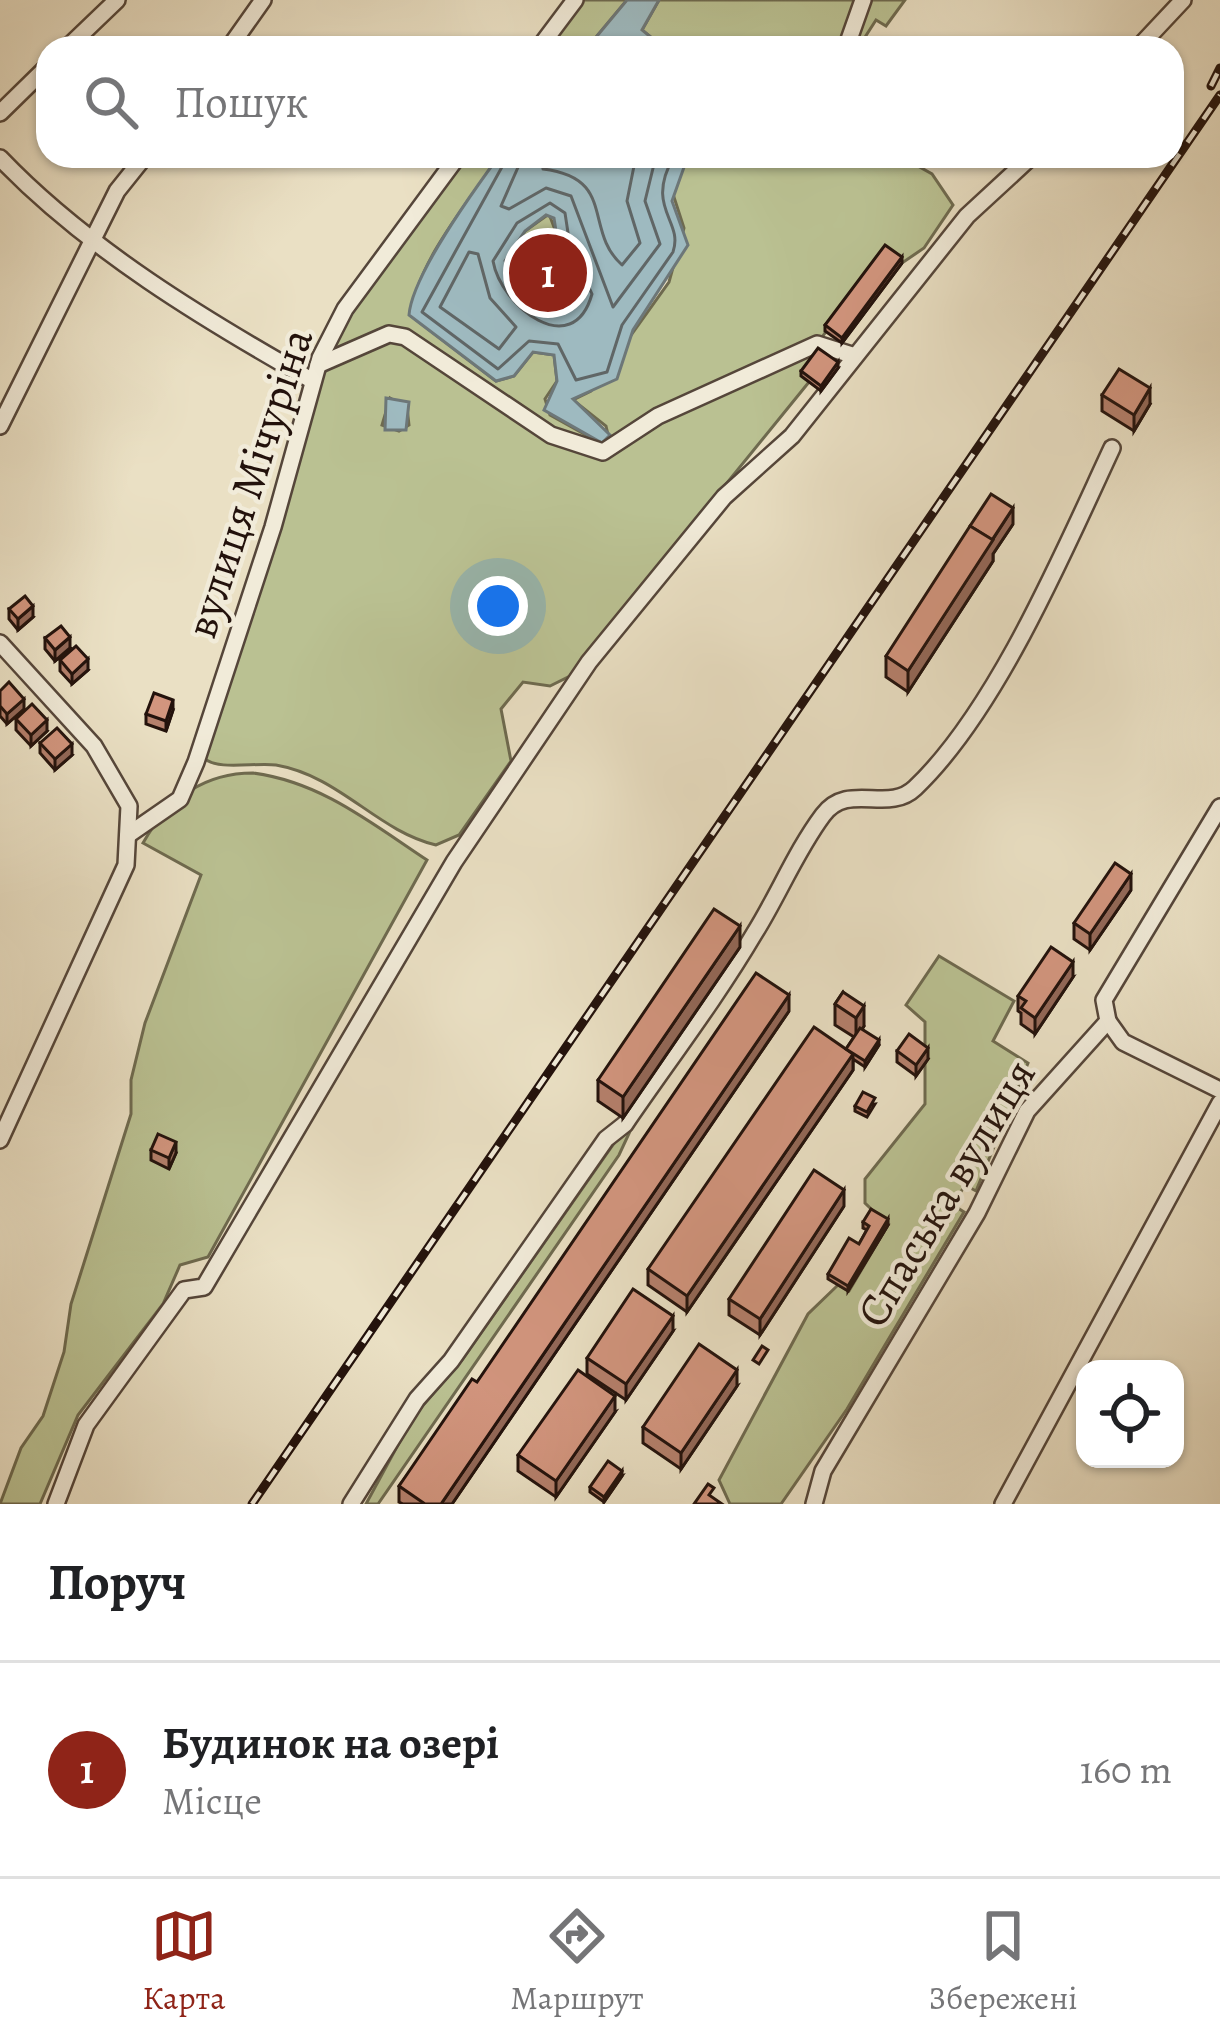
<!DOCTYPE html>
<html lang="uk">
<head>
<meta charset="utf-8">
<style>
	body { margin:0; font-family:Alegreya,serif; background:#f2f2f2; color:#202124 }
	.controls { position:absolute; right:36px; bottom:36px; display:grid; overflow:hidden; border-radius:24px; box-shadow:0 3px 9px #0004 }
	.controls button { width:108px; height:108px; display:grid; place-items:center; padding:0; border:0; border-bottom:3px solid #e0e0e0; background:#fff; color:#202124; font:60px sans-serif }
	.you { position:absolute; left:498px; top:606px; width:42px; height:42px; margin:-30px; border:9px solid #fff; border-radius:50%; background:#1a73e8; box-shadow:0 0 0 18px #1a73e833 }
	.badge { display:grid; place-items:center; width:78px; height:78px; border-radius:50%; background:#8f2418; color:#fff; font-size:39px; font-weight:700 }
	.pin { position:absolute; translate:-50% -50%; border:6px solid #fff; box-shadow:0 3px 12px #0006 }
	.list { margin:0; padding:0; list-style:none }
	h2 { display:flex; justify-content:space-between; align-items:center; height:156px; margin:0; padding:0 48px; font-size:51px }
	h2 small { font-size:39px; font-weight:400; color:#757577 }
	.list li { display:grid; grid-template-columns:78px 1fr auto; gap:36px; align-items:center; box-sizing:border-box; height:216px; padding:0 48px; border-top:3px solid #e0e0e0 }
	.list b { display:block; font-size:45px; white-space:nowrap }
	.list p { margin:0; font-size:39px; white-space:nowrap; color:#757577 }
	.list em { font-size:39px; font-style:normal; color:#757577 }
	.icon { flex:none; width:66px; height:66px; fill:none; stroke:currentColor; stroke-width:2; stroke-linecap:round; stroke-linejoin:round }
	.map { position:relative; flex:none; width:1220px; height:1504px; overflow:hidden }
	.search { position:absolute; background:#fff; box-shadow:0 3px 9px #0004; left:36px; right:36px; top:36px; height:132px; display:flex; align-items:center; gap:30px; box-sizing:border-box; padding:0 42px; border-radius:36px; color:#757577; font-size:45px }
	.sheet { height:372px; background:#fff }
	nav { display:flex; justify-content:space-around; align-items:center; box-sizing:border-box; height:168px; border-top:3px solid #e0e0e0; background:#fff; font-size:33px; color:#757577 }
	nav a { display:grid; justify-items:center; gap:6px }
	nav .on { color:#8f2418 }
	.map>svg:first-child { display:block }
	.green { fill:#bac192; stroke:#6e6a4f; stroke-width:3; fill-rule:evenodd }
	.water { fill:#9ebac0; stroke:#6d7778; stroke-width:3; fill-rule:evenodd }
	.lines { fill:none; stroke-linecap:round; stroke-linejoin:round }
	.shore { stroke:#606666; stroke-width:3 }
	.minor-casing { stroke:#55463a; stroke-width:20 }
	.minor { stroke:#f1ebd9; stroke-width:15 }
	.rail-casing { stroke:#23120c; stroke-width:9 }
	.rail { stroke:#f1ebd9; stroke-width:4.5; stroke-dasharray:14; stroke-linecap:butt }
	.wall { fill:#b5806c; stroke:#23120c; stroke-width:3 }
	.shaded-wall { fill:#936858; stroke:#23120c; stroke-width:3 }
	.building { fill:#d2957e; stroke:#23120c; stroke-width:3 }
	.labels { text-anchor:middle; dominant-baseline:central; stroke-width:9; stroke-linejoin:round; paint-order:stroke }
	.street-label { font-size:45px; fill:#23120c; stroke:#f1ebd9 }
</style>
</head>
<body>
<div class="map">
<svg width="1220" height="1504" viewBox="0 0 1220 1504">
	<rect width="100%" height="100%" fill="#eae0c4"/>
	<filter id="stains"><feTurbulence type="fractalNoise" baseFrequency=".00167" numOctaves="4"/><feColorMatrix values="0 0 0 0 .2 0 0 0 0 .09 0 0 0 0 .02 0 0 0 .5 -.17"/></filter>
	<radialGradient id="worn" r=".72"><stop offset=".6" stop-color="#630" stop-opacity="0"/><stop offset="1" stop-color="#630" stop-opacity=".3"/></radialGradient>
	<g class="green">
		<polygon points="583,0 627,0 587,48 547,48"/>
		<polygon points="659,0 905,0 886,26 876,20 858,48 664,48 642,30"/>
		<path d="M467 156H499C468 203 419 259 410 315L496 381 514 376 533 352 554 355 557 381 545 399 550 415 595 440 609 439 606 426 573 400 591 391 669 282 684 228 672 191 688 156H900L932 174 953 205 924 248 902 263 884 251 817 344 809 382 570 676 550 686 523 682 501 709 511 761 459 835 436 845C377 831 340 776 276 765 256 762 217 771 204 758L326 355 349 312ZM390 398 407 408 409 425 399 431 382 425Z"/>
		<polygon points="549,214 580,295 572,306 554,313 517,290 505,261 525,231"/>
		<path d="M253 773C321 782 371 823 427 860L208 1257 180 1265 163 1304 78 1415 40 1504H0L21 1448 43 1416 64 1352 71 1304 131 1114V1080L145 1023 201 875 143 843C168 799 203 773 253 773Z"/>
		<polygon points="939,956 1014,1001 993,1041 1028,1063 976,1191 965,1185 953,1205 964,1212 847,1409 781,1504 730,1504 719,1480 808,1314 838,1285 849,1291 888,1225 865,1203 865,1179 925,1104 925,1022 906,1005"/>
		<polygon points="629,1122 633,1125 619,1155 378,1504 366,1504 413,1417 462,1360"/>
	</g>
	<g class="water">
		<polygon points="627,0 659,0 642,30 664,48 587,48"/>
		<path d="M499 156H688L672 201 688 245 633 330 617 379 573 399 610 435 602 443 544 410 557 381 554 355 533 352 514 376 496 381 409 315C412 275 474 190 499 156ZM546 215 554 218 559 251 580 290 572 306 554 313 518 290 505 261 525 231Z"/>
		<polygon points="386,398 409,402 406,430 385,430"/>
	</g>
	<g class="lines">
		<g class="shore">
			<path d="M508 156 422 312 498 369 529 341 558 344 576 380 607 372 622 325 673 252C684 220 644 209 674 156"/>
			<polyline points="523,156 501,206 509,209 546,188 571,196 613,307 660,244 645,201 656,156"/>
			<path d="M541 156 543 169C617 178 583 230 622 265L640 243 627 201 636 156"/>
			<path d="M550 203 565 213 570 246 592 294C573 362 501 307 493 261L517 223Z"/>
			<polygon points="469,252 478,254 490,298 516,327 499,349 440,307"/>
		</g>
		<g class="minor-casing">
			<g id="minor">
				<polyline points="67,48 117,0"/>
				<polyline points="229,48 263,0"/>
				<polyline points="539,48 575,0"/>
				<polyline points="846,48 863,0"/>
				<polyline points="1138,48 1183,0"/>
				<polyline points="0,113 48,66"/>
				<path d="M0 158C87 249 205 320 313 381"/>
				<polyline points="318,365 389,334 405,337 551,435 603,452 658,416 817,344 855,356"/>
				<polyline points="0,426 117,191 145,156"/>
				<polyline points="0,643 94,746 129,806 126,865 0,1140"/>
				<polyline points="128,835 180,799 196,762 273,527 320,358 345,309 458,156"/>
				<polyline points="1108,1021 1123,1042 1220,1090"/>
				<polyline points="56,1504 86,1425 184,1290 204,1287 454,862 589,662 724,497 792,436 967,216 1032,156"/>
				<path d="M351 1504 417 1399 451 1361 606 1139 625 1124C668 1061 715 1000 754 934 778 896 796 851 823 815 848 781 888 814 915 788 997 710 1064 551 1112 448"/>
				<polyline points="814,1504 823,1471 977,1213 1027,1111 1108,1021 1104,1000 1220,807"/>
				<polyline points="1003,1504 1220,1103"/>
			</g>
		</g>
		<use href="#minor" class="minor"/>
		<g class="rail-casing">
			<g id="rail">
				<polyline points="1211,86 1220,68"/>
				<polyline points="252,1504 1220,95"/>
			</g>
		</g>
		<use href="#rail" class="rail"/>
	</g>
	<g class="wall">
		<polygon points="534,257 562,279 548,288 534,267"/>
		<polygon points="902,263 842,343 825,331 825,325"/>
		<polygon points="838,368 821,391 801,376 801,371"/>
		<polygon points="1102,395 1150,404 1134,431 1102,411"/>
		<polygon points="1013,524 993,554 993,561 908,692 886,677 886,656"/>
		<polygon points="9,609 33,617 18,630 9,619"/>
		<polygon points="45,638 70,648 55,661 45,649"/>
		<polygon points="60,660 88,670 72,684 60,671"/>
		<polygon points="0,691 24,709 7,724 0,716"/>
		<polygon points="173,710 166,731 146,724 146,714"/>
		<polygon points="16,719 47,731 31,746 16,730"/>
		<polygon points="40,743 72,755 55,770 40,753"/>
		<polygon points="1131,890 1090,950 1074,939 1074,923"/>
		<polygon points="740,947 623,1118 598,1101 598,1080"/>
		<polygon points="1073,977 1035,1034 1021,1024 1021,1013 1018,1011 1018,996"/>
		<polygon points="843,992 864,1026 862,1029 879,1045 865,1067 853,1059 853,1070 687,1312 648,1285 648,1269 846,1049 854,1037 835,1025 835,1004"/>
		<polygon points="789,1011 452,1504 403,1504 399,1502 399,1486 477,1382"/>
		<polygon points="897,1051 928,1059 916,1076 897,1062"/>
		<polygon points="875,1104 867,1117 855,1111 855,1106"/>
		<polygon points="151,1150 176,1153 169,1169 151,1160"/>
		<polygon points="844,1206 760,1335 729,1315 729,1299"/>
		<polygon points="863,1222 888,1225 848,1291 828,1279 828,1274 859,1244 867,1230 863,1228"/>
		<polygon points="673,1331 626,1400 587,1374 587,1358"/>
		<polygon points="737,1386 681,1469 643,1443 643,1427"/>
		<polygon points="615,1412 556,1497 518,1471 518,1455"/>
		<polygon points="622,1476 604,1502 590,1492 590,1487"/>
	</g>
	<g class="shaded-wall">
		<polygon points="902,257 902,263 842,343 842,338"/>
		<polygon points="562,269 562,279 548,288 548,278"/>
		<polygon points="838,362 838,368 821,391 821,386"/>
		<polygon points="1150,388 1150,404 1134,431 1134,415"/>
		<polygon points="1013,508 1013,524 993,554 993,561 908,692 908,671"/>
		<polygon points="33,606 33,617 18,630 18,619"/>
		<polygon points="70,637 70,648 55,661 55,650"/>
		<polygon points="88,659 88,670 72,684 72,674"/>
		<polygon points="24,699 24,709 7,724 7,714"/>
		<polygon points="173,700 173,710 166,731 166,721"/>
		<polygon points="47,720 47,731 31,746 31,735"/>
		<polygon points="72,744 72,755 55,770 55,759"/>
		<polygon points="1131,874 1131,890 1090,950 1090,934"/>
		<polygon points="740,926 740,947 623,1118 623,1097"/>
		<polygon points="1073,962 1073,977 1035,1034 1035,1018"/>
		<polygon points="789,995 789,1011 452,1504 441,1504"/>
		<polygon points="864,1006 864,1026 856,1039 856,1018"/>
		<polygon points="879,1040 879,1045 865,1067 865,1061"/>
		<polygon points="928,1048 928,1059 916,1076 916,1065"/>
		<polygon points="853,1054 853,1070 687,1312 687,1296"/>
		<polygon points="176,1142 176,1153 169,1169 169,1158"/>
		<polygon points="844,1190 844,1206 760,1335 760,1319"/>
		<polygon points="888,1219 888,1225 848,1291 848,1286"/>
		<polygon points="673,1316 673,1331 626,1400 626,1384"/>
		<polygon points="737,1370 737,1386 681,1469 681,1453"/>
		<polygon points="615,1396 615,1412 556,1497 556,1481"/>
		<polygon points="622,1471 622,1476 604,1502 604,1497"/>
	</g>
	<g class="building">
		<polygon points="885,245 902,257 842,338 825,325"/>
		<polygon points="548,248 562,269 548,278 534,257"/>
		<polygon points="818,348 838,362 821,386 801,371"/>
		<polygon points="1119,369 1150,388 1134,415 1102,395"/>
		<polygon points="991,494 1013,508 992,540 970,526"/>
		<polygon points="970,526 993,540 908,671 886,656"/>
		<polygon points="25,596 33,606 18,619 9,609"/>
		<polygon points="61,626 70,637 55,650 45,638"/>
		<polygon points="76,646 88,659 72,674 60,660"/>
		<polygon points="9,682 24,699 7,714 0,706 0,691"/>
		<polygon points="154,693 173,700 166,721 146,714"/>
		<polygon points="32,704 47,720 31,735 16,719"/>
		<polygon points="57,728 72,744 55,759 40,743"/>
		<polygon points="1115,863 1131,874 1090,934 1074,923"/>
		<polygon points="714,909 740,926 623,1097 598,1080"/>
		<polygon points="1051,947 1073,962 1035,1018 1021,1008 1026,1001 1018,996"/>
		<polygon points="756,973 789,995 441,1504 425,1504 399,1486 472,1379 477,1382"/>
		<polygon points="843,992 864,1006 856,1018 835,1004"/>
		<polygon points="814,1027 853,1054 687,1296 648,1269"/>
		<polygon points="860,1028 879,1040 865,1061 846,1049"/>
		<polygon points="909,1034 928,1048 916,1065 897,1051"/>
		<polygon points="863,1092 875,1098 867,1112 855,1106"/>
		<polygon points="158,1134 176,1142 169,1158 151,1150"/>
		<polygon points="814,1170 844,1190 760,1319 729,1299"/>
		<polygon points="871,1209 888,1219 848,1286 828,1274 849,1238 859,1244 869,1226 863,1222"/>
		<polygon points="633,1289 673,1316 626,1384 587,1358"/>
		<polygon points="699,1344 737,1370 681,1453 643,1427"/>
		<polygon points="762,1346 768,1350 759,1364 753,1360"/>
		<polygon points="578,1370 615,1396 556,1481 518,1455"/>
		<polygon points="608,1461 622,1471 604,1497 590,1487"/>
		<polygon points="708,1484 714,1488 709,1495 722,1504 694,1504"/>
	</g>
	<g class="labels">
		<g class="street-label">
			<text transform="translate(249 483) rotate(-72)">вулиця Мічуріна</text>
			<text transform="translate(946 1193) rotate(-59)">Спаська вулиця</text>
		</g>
	</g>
	<rect width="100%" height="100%" filter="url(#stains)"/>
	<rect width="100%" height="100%" fill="url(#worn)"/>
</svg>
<div class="controls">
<button><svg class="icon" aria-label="locate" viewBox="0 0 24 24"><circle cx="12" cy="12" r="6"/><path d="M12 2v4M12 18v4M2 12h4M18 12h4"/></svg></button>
</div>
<div class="you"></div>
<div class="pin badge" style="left:548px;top:273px">1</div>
<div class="search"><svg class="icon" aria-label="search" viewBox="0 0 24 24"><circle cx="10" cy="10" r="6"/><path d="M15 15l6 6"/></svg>Пошук</div>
</div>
<section class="sheet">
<h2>Поруч<small></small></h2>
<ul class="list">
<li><span class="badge">1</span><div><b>Будинок на озері</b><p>Місце</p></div><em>160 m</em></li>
</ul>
</section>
<nav>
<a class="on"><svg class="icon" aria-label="map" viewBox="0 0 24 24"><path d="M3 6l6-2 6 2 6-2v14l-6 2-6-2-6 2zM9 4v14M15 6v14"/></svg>Карта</a>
<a><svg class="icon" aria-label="directions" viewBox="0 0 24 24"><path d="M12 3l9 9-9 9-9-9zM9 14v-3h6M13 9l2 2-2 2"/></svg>Маршрут</a>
<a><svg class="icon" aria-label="saved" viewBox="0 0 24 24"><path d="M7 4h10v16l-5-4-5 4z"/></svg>Збережені</a>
</nav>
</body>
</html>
